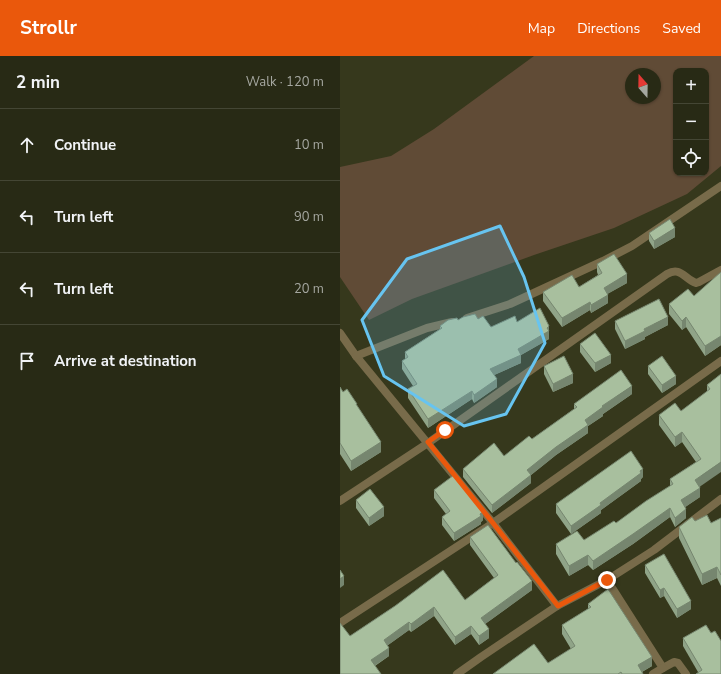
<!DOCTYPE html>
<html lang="en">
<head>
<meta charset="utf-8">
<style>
	body { margin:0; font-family:"Nunito Sans",sans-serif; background:#343622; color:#f1f3f6 }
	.controls { position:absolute; right:12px; top:12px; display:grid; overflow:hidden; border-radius:8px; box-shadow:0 1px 3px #0004 }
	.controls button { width:36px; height:36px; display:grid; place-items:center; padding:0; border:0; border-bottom:1px solid #444634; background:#282a15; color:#f1f3f6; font:20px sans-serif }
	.compass { position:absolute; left:285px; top:12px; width:36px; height:36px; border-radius:50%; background:#282a15; box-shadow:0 1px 3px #0004; rotate:340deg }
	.stop { position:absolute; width:12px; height:12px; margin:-9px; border:3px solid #ea580c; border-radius:50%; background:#fff }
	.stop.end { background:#ea580c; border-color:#fff; box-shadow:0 1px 4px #0008 }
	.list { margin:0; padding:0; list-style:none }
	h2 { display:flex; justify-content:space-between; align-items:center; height:52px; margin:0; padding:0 16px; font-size:17px }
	h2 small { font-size:13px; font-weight:400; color:#a5a7a0 }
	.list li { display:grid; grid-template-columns:26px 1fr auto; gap:12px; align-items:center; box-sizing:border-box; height:72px; padding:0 16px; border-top:1px solid #444634 }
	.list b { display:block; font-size:15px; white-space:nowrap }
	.list em { font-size:13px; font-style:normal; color:#a5a7a0 }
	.icon { flex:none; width:22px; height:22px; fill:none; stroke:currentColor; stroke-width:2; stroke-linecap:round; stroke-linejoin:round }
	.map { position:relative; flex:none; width:381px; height:618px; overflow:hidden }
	header { display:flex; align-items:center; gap:24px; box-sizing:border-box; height:56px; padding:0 20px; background:#ea580c; color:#fff }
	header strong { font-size:19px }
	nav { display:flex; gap:22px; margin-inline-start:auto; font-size:14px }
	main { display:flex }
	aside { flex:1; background:#282a15 }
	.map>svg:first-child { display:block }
	.green { fill:#604b36; fill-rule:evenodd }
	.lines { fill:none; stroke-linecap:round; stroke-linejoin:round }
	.minor { stroke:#786b4a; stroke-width:8 }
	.wall { fill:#90a488 }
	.shaded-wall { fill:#76866f }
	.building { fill:#a8bf9e; stroke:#76866f }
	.route { stroke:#ea580c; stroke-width:5 }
	.marked { fill:#67c4f0; fill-opacity:0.2; stroke:#67c4f0; stroke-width:3; stroke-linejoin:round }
</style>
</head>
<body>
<header>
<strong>Strollr</strong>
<nav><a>Map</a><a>Directions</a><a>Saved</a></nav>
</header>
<main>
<aside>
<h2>2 min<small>Walk · 120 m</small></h2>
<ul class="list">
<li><svg class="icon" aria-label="ahead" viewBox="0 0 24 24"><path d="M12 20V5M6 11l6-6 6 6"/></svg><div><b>Continue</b></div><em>10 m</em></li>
<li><svg class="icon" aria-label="left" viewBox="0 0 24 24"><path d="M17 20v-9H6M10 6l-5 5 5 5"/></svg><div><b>Turn left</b></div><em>90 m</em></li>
<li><svg class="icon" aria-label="left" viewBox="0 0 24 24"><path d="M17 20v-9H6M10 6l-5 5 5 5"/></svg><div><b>Turn left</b></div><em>20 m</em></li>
<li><svg class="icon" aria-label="arrive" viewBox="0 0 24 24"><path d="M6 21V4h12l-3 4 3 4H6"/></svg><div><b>Arrive at destination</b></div></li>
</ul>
</aside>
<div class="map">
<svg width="381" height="618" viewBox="0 0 381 618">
	<rect width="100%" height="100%" fill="#36381c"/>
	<path class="green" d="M194 0H381V110L347 138 274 172 194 199 72 243 29 264 0 221V111L51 100 94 73ZM336 15H366V117H336ZM291 18H315V42H291Z"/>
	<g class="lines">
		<g class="minor">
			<polyline points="127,262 170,248 263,205 292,190 381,130"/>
			<polyline points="0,277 16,300 153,467 217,550"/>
			<polyline points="16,300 87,272 112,266"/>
			<path d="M0 445 88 387 327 218C341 210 344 223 356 227L359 226 381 214"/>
			<polyline points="267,524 323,612 334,606 338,607 346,618"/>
			<polyline points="0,567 153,467 381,305"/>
			<polyline points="117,618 141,601 217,550 267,524 314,494 381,443"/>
			<polyline points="313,618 323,612"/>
		</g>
	</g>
	<g class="wall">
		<polygon points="309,177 335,181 314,193 309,185"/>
		<polygon points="257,208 287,227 267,238 268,247 251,257 250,254 222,271 203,245 203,236 239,231 258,219 257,216"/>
		<polygon points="381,216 381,289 365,300 346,271 342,274 329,258 329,248 354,240"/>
		<polygon points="138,263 151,271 177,266 209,278 209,283 181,299 181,307 154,319 157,331 134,347 132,343 88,372 68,342 68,333 73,330 62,313 62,305 65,303 65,296 100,273 100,270 118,264"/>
		<polygon points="275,265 328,269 305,281 305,283 285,293 275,273"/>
		<polygon points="240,288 271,307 255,316 240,296"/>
		<polygon points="204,310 233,327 213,336 204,318"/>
		<polygon points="308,310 336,328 322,337 308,318"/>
		<polygon points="381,318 360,431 360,441 345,451 346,462 335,471 330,461 293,488 253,514 248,509 229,520 216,498 216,488 244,484 276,467 330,430 330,423 356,406 342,386 335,391 319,369 319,359 341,355 367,336 367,329"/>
		<polygon points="0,331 3,336 17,350 41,396 11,415 0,398"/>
		<polygon points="292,338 263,358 263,360 248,370 248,377 216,399 191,419 191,427 152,457 123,421 123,413 164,400 192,383 234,353 234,348"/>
		<polygon points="303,421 301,423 301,425 261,454 261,457 231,478 216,457 216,448"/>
		<polygon points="94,434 143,464 141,466 141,468 114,485 102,469 102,461 106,458 94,442"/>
		<polygon points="16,444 44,460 29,470 16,452"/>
		<polygon points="381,462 381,530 377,522 362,529 339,482 339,471 355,465 371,467"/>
		<polygon points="130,481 192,534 145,568 149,582 139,589 131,578 115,589 94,560 71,576 69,574 48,589 49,600 35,610 10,580 55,550 125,544 154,522 130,489"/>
		<polygon points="305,509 351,553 337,562 324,540 320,542 305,517"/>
		<polygon points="248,548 312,610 302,616 303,618 153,618 208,607 231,593 222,578 222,569 248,553"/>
		<polygon points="371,577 381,618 358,616 343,590 343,582"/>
	</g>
	<g class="shaded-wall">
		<polygon points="335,172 335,181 314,193 314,185"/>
		<polygon points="287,218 287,227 264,240 264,232"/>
		<polygon points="268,239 268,247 251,257 251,249"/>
		<polygon points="250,246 250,254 222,271 222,262"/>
		<polygon points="328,261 328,269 305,281 305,283 285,293 285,285 304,273"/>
		<polygon points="346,261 346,271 342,274 342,265"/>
		<polygon points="209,270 209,283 181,299 181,307 150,321 150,313"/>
		<polygon points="381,280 381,289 365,300 365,290"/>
		<polygon points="271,299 271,307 255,316 255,307"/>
		<polygon points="233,318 233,327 213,336 213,328"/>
		<polygon points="336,320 336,328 322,337 322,329"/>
		<polygon points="157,323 157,331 134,347 134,339"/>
		<polygon points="292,330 292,338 263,358 263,360 248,370 248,377 216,399 191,419 191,427 152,457 152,449 187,414 262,350"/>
		<polygon points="132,335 132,343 88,372 88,363"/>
		<polygon points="342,376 342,386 335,391 335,381"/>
		<polygon points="41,386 41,396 11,415 11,405"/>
		<polygon points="381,406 381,416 355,434 355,424"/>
		<polygon points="303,413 303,421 301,423 301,425 261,454 261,457 231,478 231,470"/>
		<polygon points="360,432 360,441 341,454 341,444"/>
		<polygon points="44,451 44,460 29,470 29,462"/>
		<polygon points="330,452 330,461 293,488 253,514 253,505"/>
		<polygon points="346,453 346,462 335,471 335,462"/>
		<polygon points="143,456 143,464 141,466 141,468 114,485 114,477"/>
		<polygon points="248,499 248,509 229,520 229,510"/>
		<polygon points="377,511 377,522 362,529 362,518"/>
		<polygon points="4,520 4,529 0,532 0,523"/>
		<polygon points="192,525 192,534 141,571 141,562"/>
		<polygon points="324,532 324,540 320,542 320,534"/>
		<polygon points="351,545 351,553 337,562 337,553"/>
		<polygon points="94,551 94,560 71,576 71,568"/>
		<polygon points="69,566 69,574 44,592 44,584"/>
		<polygon points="131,570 131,578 115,589 115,581"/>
		<polygon points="149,573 149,582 139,589 139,580"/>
		<polygon points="49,592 49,600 31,612 31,604"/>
		<polygon points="312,601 312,610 298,618 298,609"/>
	</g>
	<g class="building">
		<polygon points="330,163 335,172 314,185 309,177"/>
		<polygon points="274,198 287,218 264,232 268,239 251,249 250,246 222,262 203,236 232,219 239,231 262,217 257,208"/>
		<polygon points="381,216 381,280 365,290 346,261 342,265 329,248 348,233 354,240"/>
		<polygon points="319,243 328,261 304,273 305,275 285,285 275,265"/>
		<polygon points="200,252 209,270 207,272 209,275 178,293 181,299 150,313 157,323 134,339 132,335 88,363 68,333 77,328 62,305 68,301 65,296 102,272 100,270 108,264 117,262 118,264 123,261 135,258 138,263 143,260 151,271 175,260 177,266"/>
		<polygon points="255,277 271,299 255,307 240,288"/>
		<polygon points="224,300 233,318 213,328 204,310"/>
		<polygon points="322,300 336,320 322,329 308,310"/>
		<polygon points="281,314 292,330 262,350 263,351 245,364 248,369 216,391 187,414 191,419 152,449 123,413 154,387 164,400 189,380 192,383 237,351 234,348"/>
		<polygon points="381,318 381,406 355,424 360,432 341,444 346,453 335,462 330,452 293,478 253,505 248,499 229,510 216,488 237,475 244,484 274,465 276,467 306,445 333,428 330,423 361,403 342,376 335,381 319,359 335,347 341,355 370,333 367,329"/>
		<polygon points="0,331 3,336 7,333 17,348 16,348 41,386 11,405 0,387"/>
		<polygon points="291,395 303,413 300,415 301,417 260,447 261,449 231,470 216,448"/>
		<polygon points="114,419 143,456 140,458 141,460 114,477 102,461 110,455 94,434"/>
		<polygon points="30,433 44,451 29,462 16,444"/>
		<polygon points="367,459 371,467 381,462 381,519 377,511 362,518 339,471 352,461 355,465"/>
		<polygon points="148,469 176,507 177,506 192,525 141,562 149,573 139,580 131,570 115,581 94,551 71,568 69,566 44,584 49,592 31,604 41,618 0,618 0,567 10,580 55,550 103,514 125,544 158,519 130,481"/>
		<polygon points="324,498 351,545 337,553 324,532 320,534 305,509"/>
		<polygon points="0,514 4,520 0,523"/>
		<polygon points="268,533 312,601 298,609 303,618 282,618 281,616 278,618 153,618 194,588 208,607 235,590 222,569 251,551 248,548"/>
		<polygon points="366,569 371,577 375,575 381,585 381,618 356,618 362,614 343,582"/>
	</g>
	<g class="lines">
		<polyline class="route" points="105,374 88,386 153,467 218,550 267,524"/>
	</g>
	<path class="marked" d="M160 170 184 221 205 287 166 358 124 370 44 320 22 264 67 203Z"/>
</svg>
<div class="controls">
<button>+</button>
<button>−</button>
<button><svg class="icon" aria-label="locate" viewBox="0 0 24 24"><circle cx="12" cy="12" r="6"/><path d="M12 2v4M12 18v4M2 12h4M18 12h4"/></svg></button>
</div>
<svg class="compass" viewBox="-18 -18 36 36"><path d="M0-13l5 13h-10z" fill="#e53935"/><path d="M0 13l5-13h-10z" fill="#a5a7a0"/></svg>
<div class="stop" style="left:105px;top:374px"></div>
<div class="stop end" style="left:267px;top:524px"></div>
</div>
</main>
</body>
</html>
